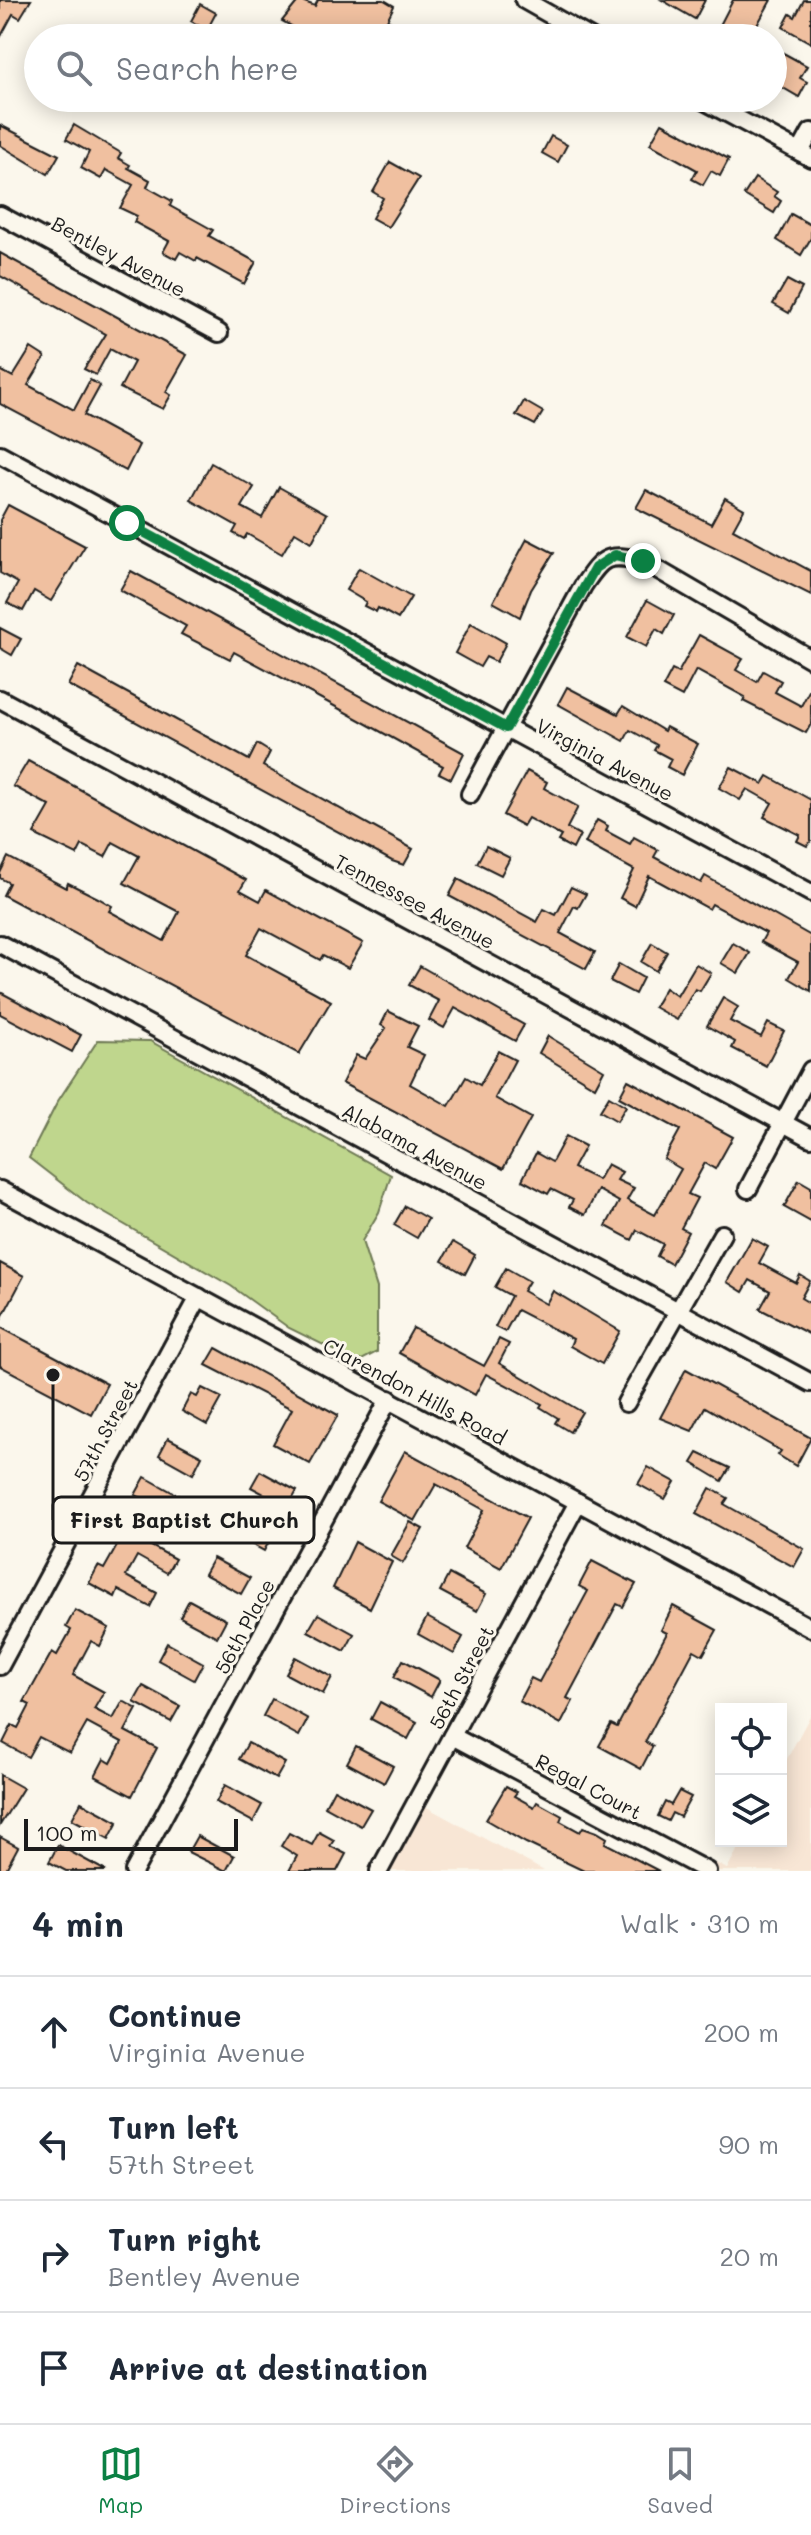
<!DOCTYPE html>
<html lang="en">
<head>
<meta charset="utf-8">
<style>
	body { margin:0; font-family:Mali,sans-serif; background:#f6f6f7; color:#1f2937 }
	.controls { position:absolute; right:24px; bottom:24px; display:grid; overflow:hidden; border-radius:0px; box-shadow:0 4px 20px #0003 }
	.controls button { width:72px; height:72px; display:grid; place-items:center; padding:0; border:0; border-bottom:2px solid #e0e1e3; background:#fff; color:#1f2937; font:40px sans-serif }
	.scale { position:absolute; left:24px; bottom:20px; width:214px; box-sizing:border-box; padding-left:8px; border:4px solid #1c1c1c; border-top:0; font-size:22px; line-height:28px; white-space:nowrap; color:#1c1c1c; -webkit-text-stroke:6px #fbf7ec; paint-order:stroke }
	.stop { position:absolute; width:24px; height:24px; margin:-18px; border:6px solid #0b8043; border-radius:50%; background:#fff }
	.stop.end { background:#0b8043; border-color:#fff; box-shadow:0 2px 8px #0008 }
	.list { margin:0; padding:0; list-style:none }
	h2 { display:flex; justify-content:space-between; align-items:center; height:104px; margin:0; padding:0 32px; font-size:34px }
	h2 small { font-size:26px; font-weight:400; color:#747a83 }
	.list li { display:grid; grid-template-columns:52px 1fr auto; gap:24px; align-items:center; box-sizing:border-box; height:112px; padding:0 32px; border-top:2px solid #e0e1e3 }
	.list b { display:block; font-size:30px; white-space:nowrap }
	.list p { margin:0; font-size:26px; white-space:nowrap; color:#747a83 }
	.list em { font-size:26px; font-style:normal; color:#747a83 }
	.icon { flex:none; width:44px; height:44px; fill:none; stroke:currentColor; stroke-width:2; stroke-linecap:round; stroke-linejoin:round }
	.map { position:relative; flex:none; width:811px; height:1871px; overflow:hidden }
	.search { position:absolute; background:#fff; box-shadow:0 4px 20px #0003; left:24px; right:24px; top:24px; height:88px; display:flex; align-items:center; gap:20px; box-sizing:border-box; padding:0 28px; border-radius:44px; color:#747a83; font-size:30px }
	.sheet { height:552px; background:#fff }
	nav { display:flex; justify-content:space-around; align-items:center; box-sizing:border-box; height:112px; border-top:2px solid #e0e1e3; background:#fff; font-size:22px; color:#747a83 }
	nav a { display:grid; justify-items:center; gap:4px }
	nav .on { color:#0b8043 }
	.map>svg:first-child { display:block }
	.built { fill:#f8e6d5 }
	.green { fill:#bfd68d; stroke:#6e7954; stroke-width:2 }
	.building { fill:#f0c0a0; stroke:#1c1c1c; stroke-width:2 }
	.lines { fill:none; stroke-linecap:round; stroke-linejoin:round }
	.minor-casing { stroke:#1c1c1c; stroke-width:22 }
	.minor { stroke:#fbf7ec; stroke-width:16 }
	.route { stroke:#0b8043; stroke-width:10 }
	.labels { text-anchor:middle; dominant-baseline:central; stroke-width:6; stroke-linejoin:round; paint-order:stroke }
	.street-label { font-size:20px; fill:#1c1c1c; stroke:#fbf7ec }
	.leader { fill:none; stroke:#1c1c1c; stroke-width:3 }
	.callout-dot { fill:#1c1c1c; stroke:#fbf7ec; stroke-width:3 }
	.callout { fill:#fbf7ec; stroke:#1c1c1c; stroke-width:3 }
	.callout-label { font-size:22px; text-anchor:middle; font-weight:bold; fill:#1c1c1c }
</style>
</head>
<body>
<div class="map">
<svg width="811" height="1871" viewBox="0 0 811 1871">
	<rect width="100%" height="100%" fill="#fbf7ec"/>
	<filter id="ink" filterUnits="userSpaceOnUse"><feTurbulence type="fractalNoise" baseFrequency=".0125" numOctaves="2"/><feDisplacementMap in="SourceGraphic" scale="16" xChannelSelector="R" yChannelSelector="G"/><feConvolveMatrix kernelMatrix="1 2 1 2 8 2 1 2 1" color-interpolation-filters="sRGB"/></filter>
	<g filter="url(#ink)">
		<g class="built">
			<polygon points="811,1714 811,1871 711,1871 716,1863 727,1869 742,1841 781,1841 781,1770"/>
			<polygon points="410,1798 544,1871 371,1871"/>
		</g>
		<polygon class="green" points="98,1040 150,1041 391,1175 379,1212 362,1241 377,1288 377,1352 358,1362 289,1328 231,1286 87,1203 29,1158 58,1101"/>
		<g class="building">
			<polygon points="0,0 31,0 20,18 13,14 0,38"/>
			<polygon points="299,0 315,6 318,0 384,0 394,6 387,20 420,38 299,38 302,32 282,21"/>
			<polygon points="662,0 705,0 695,19"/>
			<polygon points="733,0 771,0 750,38 732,29 729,35 718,29"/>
			<polygon points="804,0 811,0 811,43 783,27 790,14 795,17"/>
			<polygon points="200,4 216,13 207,30 191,21"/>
			<polygon points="776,49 807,66 800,78 807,82 799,97 773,82"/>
			<polygon points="662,123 729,159 720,176 711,171 703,185 692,179 697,170 650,144"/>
			<polygon points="0,125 59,155 48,174 0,145"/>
			<polygon points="74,125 121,153 118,158 130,165 128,168 150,180 147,187 172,201 170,206 213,230 209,236 256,262 244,284 197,258 196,261 180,252 176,259 163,252 169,241 134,222 137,216 120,208 133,185 106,170 101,179 81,168 89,152 66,139"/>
			<polygon points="551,136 567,145 558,162 542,153"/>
			<polygon points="390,162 419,178 388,227 372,218 383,198 373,192"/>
			<polygon points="755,178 777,192 774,196 781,201 774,213 744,195"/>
			<polygon points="791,214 811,225 811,238 801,255 777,240"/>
			<polygon points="0,253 187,355 166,392 171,395 163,409 120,388 134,362 110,349 96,375 84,369 106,334 0,276"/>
			<polygon points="787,280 802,288 789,313 773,304"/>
			<polygon points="31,348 45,357 28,385 74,410 90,380 100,386 84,415 139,445 126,471 0,404 0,370 13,377"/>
			<polygon points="524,401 543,412 535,425 516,415"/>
			<polygon points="211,463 254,487 242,507 262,518 279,487 327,514 312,542 295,532 282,554 247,534 244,539 233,533 237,526 191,500"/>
			<polygon points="646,490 711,524 725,498 744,509 733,529 811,571 811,595 636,508"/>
			<polygon points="8,505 85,546 51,601 34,591 23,611 7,603 18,583 0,573 0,520"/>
			<polygon points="527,539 554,553 531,590 520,617 493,602"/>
			<polygon points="359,568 411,597 398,619 378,608 376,612 364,606 366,602 346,590"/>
			<polygon points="131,571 464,753 451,779 439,773 443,766 327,702 234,652 230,659 181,634 186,626 120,590"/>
			<polygon points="647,600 674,615 664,634 656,629 646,647 627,637"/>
			<polygon points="471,623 506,643 496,662 486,657 480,667 455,653"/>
			<polygon points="0,628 21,639 12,655 0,648"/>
			<polygon points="699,635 743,659 736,670 757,682 763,671 781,681 775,692 801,706 811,687 811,724 806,733 743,701 745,697 696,670 682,697 663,687 672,670 678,673"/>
			<polygon points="78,666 249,760 257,744 270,752 263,766 413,849 404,865 392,861 68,685"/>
			<polygon points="567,687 618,714 623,706 664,731 666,727 698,744 682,775 667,767 671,759 654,750 657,745 630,730 624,741 558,704"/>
			<polygon points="28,761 246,880 240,890 260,901 266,890 363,943 348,968 323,955 320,960 261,928 246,955 331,1001 299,1054 3,895 9,883 0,878 0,873 8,857 66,888 68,883 98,898 112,906 109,911 164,941 179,912 124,883 139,856 113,842 105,857 82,845 77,855 34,834 50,806 13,786"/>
			<polygon points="731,767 763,784 768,776 811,800 811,841 807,846 797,841 800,835 764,817 772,803 747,789 740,800 719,788"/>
			<polygon points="527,771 547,782 544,788 578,807 567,828 580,835 573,849 558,841 561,836 528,818 523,826 503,815"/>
			<polygon points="597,820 608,826 606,831 630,844 634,837 658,850 654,857 701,883 705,876 811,936 811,991 789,978 798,962 761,942 766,933 712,904 709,909 649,876 635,906 620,898 634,870 585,843"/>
			<polygon points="486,846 510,858 501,875 477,863"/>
			<polygon points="458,879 537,922 544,909 556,915 571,887 586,894 578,908 574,906 560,933 595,952 586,969 449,896"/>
			<polygon points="652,943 667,952 656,971 641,962"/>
			<polygon points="733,943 750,953 738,973 721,963"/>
			<polygon points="619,964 643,978 635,994 610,981"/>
			<polygon points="696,964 711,973 700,991 695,989 677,1020 654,1007 665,988 677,996"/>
			<polygon points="420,966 524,1025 515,1041 455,1008 444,1028 429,1020 439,1001 409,985"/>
			<polygon points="0,992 81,1035 72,1052 0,1014"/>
			<polygon points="723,998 738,1007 730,1021 761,1037 768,1023 784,1031 766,1066 732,1048 735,1042 707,1026"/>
			<polygon points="388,1011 418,1026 407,1047 424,1055 410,1084 449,1106 466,1077 480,1085 498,1051 515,1060 495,1098 531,1118 503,1169 342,1083 356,1055 365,1059 386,1028 381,1025"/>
			<polygon points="548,1036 604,1070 595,1087 539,1053"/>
			<polygon points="628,1080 733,1137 715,1169 705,1163 688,1194 697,1198 681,1228 688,1232 671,1264 657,1256 663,1244 637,1230 632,1240 606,1226 619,1202 598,1190 585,1215 569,1207 573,1200 551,1189 548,1194 522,1180 536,1153 552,1162 566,1136 585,1146 573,1168 598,1180 607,1164 622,1172 617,1180 634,1188 627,1200 655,1215 681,1169 664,1159 680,1130 619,1097"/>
			<polygon points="609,1096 626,1106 617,1121 600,1111"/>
			<polygon points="799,1180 811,1187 811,1222 784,1207"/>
			<polygon points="405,1206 428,1219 417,1238 394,1225"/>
			<polygon points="752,1238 768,1247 759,1263 796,1283 800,1275 810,1281 801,1298 811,1304 811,1335 760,1309 770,1291 750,1280 743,1292 727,1282"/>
			<polygon points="453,1242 475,1255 465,1274 442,1261"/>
			<polygon points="0,1263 24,1276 0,1321"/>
			<polygon points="506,1268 529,1281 523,1291 546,1304 553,1291 620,1331 602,1364 570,1346 573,1339 517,1310 505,1332 495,1327 511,1296 495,1287"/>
			<polygon points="0,1327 107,1384 91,1414 0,1366"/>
			<polygon points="413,1328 484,1366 499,1339 509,1344 499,1363 582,1412 570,1432 555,1423 558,1418 540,1407 542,1404 486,1374 475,1395 399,1353"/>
			<polygon points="216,1348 338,1415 310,1464 273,1444 292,1409 206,1365"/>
			<polygon points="686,1369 811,1438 796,1466 778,1455 781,1451 705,1407 692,1431 660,1418"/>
			<polygon points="202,1388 222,1398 207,1425 182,1411 191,1394 197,1397"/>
			<polygon points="168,1438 202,1456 193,1474 159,1455"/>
			<polygon points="405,1451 528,1518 501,1568 464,1548 484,1510 466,1500 436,1484 415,1521 378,1501"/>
			<polygon points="698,1453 730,1468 722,1481 692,1463"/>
			<polygon points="648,1467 675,1482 665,1499 638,1484"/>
			<polygon points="260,1471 297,1491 288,1507 251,1487"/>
			<polygon points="145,1477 179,1496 173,1507 195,1519 188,1533 158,1517 144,1542 175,1559 167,1573 137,1556 126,1576 157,1593 150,1607 118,1590 115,1597 89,1583 98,1566 104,1569 118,1544 112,1540 121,1523 127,1525 142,1498 135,1495"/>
			<polygon points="710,1488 728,1498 724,1504 804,1549 794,1567 696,1514"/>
			<polygon points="236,1514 273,1534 264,1551 227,1531"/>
			<polygon points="410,1522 423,1529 403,1563 391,1556"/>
			<polygon points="355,1542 392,1562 370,1608 333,1588"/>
			<polygon points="213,1558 250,1578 241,1594 204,1574"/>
			<polygon points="592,1561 636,1584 623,1607 617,1604 567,1698 573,1701 561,1724 519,1701 531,1678 539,1682 588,1591 579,1586"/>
			<polygon points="449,1574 486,1594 477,1611 440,1591"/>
			<polygon points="189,1600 226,1620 217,1637 180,1617"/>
			<polygon points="673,1606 717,1630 703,1655 694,1650 645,1742 653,1746 641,1769 599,1746 611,1724 617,1727 667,1633 661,1630"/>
			<polygon points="75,1610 109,1628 100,1646 91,1641 73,1675 104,1692 94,1709 113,1719 123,1701 137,1709 125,1731 157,1748 132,1796 95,1776 104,1759 111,1763 122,1742 87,1723 70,1753 39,1737 28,1757 3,1743 12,1725 18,1728 30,1705 24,1702 52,1652 57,1655 71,1630 66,1627"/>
			<polygon points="318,1614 354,1634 345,1651 308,1631"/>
			<polygon points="427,1617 463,1637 454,1654 418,1634"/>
			<polygon points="167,1643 203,1663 194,1680 158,1660"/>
			<polygon points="295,1657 332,1677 323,1694 286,1674"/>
			<polygon points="403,1660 440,1680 431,1697 394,1677"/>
			<polygon points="143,1686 180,1706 171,1722 134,1702"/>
			<polygon points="272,1699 308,1719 299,1736 263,1716"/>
			<polygon points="380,1702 417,1722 408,1739 371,1719"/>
			<polygon points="248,1743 285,1763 276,1779 239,1759"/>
			<polygon points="356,1746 393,1766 384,1783 347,1763"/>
			<polygon points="0,1775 23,1788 0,1825"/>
			<polygon points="225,1785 262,1805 253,1822 216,1802"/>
			<polygon points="506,1786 517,1792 514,1796 534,1807 537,1802 562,1816 560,1821 580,1832 583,1827 597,1832 607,1838 605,1843 659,1871 584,1871 526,1843 486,1820"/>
			<polygon points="334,1789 371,1809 361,1826 325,1806"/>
			<polygon points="679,1791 691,1797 680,1817 672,1813 668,1821 658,1816 665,1802 671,1805"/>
			<polygon points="81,1802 118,1822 109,1839 72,1819"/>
			<polygon points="319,1832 334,1840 330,1846 346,1854 337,1871 289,1871 297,1856 281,1846 289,1833 312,1845"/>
			<polygon points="197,1836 234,1856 226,1871 188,1852"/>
			<polygon points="0,1837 18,1847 5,1871 0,1871"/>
			<polygon points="58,1845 106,1871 66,1871 49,1862"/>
		</g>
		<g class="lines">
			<g class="minor-casing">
				<g id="minor">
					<polyline points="524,0 591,38"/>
					<polyline points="699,98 811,158"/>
					<polyline points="800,152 811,132"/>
					<polyline points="0,215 219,333"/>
					<polyline points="0,454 811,893"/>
					<polyline points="0,699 811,1138"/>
					<path d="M470 794 583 586C603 556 607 553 643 561L811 659"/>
					<polyline points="0,944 811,1383"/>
					<polyline points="748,1189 811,1070"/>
					<polyline points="0,1190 811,1628"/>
					<polyline points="626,1403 722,1234"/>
					<polyline points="0,1666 199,1297"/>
					<polyline points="452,1736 707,1871"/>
					<polyline points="134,1871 389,1399"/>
					<polyline points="379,1871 578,1502"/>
				</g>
			</g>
			<use href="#minor" class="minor"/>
		</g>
	</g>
	<g class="lines" filter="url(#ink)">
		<polyline class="route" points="127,523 506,728 595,568 615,555 643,561"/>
	</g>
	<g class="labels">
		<g class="street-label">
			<text transform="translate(119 256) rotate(28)">Bentley Avenue</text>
			<text transform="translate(605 759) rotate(28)">Virginia Avenue</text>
			<text transform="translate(415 901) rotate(28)">Tennessee Avenue</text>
			<text transform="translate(415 1146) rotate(28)">Alabama Avenue</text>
			<text transform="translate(415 1391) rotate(28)">Clarendon Hills Road</text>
			<text transform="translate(105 1430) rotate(-62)">57th Street</text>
			<text transform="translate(244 1626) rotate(-62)">56th Place</text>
			<text transform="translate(461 1677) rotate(-62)">56th Street</text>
			<text transform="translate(589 1786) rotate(28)">Regal Court</text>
		</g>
	</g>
	<path class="leader" d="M53 1375L53 1520"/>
	<circle class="callout-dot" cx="53" cy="1375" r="8"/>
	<rect class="callout" x="53" y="1497" width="261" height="46" rx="8"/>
	<g class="callout-label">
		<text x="184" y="1528">First Baptist Church</text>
	</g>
</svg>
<div class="controls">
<button><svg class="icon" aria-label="locate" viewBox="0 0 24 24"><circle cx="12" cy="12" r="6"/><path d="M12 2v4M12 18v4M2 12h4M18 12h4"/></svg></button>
<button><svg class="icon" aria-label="layers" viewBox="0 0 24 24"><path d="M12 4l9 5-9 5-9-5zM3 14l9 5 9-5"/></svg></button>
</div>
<div class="scale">100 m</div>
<div class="stop" style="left:127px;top:523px"></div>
<div class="stop end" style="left:643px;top:561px"></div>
<div class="search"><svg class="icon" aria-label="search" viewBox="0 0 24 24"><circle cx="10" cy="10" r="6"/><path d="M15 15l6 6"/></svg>Search here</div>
</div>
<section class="sheet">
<h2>4 min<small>Walk · 310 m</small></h2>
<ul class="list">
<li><svg class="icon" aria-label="ahead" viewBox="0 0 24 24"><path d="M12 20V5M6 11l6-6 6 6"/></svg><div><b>Continue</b><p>Virginia Avenue</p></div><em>200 m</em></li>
<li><svg class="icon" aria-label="left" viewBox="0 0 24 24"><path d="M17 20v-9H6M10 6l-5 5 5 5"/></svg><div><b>Turn left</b><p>57th Street</p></div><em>90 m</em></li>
<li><svg class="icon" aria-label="right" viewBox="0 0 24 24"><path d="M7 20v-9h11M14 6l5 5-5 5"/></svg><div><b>Turn right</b><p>Bentley Avenue</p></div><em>20 m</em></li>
<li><svg class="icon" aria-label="arrive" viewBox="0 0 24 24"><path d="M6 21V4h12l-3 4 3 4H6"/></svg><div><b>Arrive at destination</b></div></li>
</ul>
</section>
<nav>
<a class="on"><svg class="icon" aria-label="map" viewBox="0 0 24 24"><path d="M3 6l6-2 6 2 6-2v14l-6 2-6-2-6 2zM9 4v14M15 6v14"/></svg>Map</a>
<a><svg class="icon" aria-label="directions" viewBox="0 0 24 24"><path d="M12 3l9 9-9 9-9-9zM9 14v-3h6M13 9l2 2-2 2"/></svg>Directions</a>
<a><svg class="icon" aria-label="saved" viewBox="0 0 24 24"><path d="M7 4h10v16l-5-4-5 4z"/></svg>Saved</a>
</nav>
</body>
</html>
